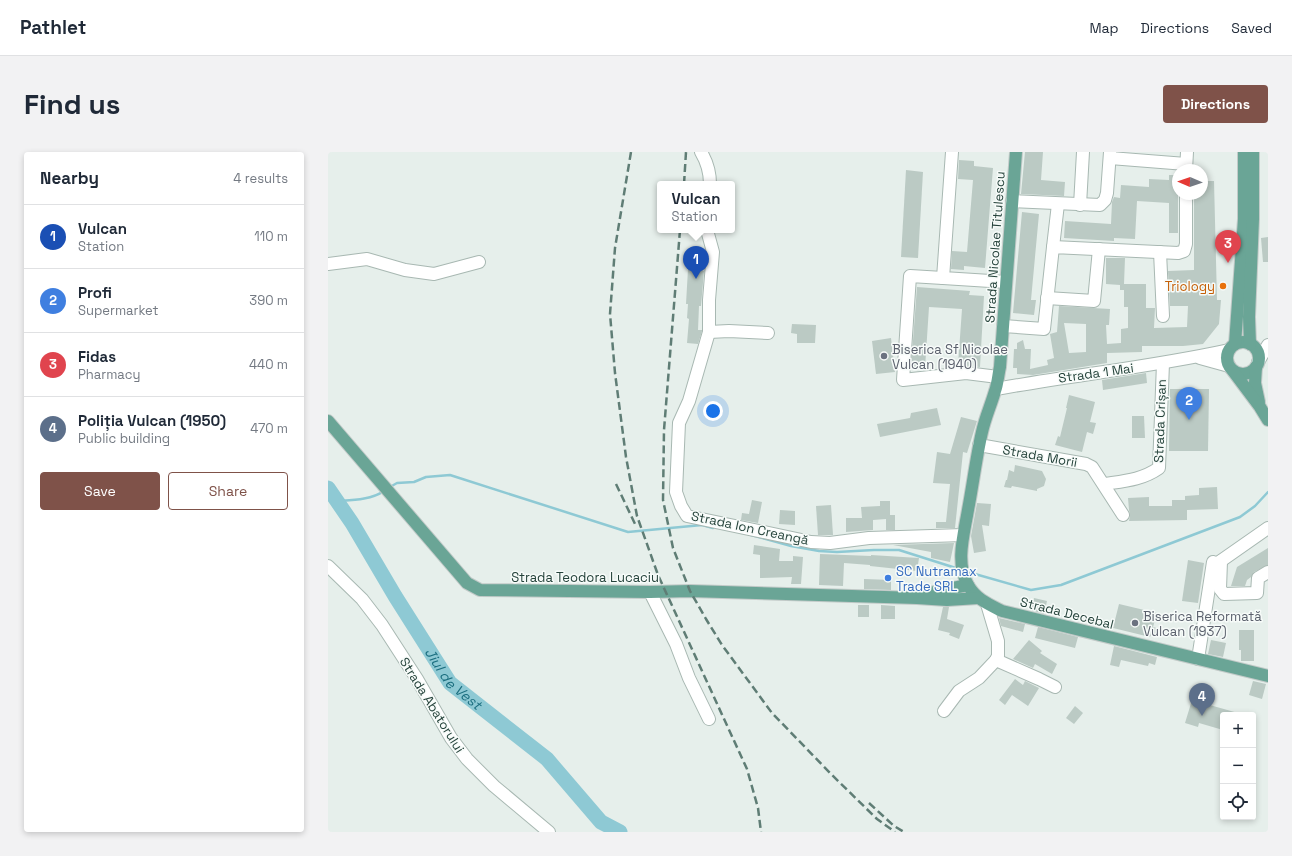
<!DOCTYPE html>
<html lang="en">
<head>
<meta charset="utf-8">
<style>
	body { margin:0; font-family:"Space Grotesk",sans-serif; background:#f2f2f3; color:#1f2937 }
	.controls { position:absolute; right:12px; bottom:12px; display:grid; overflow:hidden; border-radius:4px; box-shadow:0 2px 6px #0003 }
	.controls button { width:36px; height:36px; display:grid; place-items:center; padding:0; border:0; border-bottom:1px solid #e0e1e3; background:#fff; color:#1f2937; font:20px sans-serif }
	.compass { position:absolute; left:844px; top:12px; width:36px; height:36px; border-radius:50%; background:#fff; box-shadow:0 2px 6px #0003; rotate:272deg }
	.you { position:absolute; left:385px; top:259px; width:14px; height:14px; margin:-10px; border:3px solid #fff; border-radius:50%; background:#1a73e8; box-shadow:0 0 0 6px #1a73e833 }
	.badge { display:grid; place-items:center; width:26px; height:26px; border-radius:50%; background:#7f5249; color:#fff; font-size:13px; font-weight:700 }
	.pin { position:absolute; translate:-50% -33px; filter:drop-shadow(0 1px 2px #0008) }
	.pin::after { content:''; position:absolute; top:21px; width:14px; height:12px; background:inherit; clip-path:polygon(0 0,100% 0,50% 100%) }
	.popup { position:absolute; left:329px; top:29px; width:78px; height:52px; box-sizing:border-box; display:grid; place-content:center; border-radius:4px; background:#fff; filter:drop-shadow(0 1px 3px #0005); font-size:13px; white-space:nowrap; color:#747a83 }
	.popup b { font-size:15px; color:#1f2937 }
	.popup::after { content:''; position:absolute; left:50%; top:100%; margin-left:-8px; border:8px solid transparent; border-top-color:#fff }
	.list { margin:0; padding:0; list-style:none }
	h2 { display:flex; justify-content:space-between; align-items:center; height:52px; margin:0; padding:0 16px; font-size:17px }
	h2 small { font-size:13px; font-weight:400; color:#747a83 }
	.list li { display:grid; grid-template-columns:26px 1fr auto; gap:12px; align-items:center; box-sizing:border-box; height:64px; padding:0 16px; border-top:1px solid #e0e1e3 }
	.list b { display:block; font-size:15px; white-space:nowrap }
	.list p { margin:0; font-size:13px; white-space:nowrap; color:#747a83 }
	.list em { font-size:13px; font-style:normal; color:#747a83 }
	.actions { display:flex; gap:8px; padding:12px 16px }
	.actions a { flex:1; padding:9px 0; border:1px solid #7f5249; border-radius:4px; text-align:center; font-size:14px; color:#7f5249 }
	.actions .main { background:#7f5249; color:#fff }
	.icon { flex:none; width:22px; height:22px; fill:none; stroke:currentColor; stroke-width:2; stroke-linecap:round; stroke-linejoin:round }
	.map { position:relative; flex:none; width:940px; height:680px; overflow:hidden; border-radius:4px }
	header { display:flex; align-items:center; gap:24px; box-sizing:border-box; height:56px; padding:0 20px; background:#fff; border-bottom:1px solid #e0e1e3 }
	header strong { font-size:19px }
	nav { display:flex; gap:22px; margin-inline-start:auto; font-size:14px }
	.intro { display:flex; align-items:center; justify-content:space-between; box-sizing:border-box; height:96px; padding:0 24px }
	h1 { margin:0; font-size:28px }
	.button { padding:10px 18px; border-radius:4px; background:#7f5249; color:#fff; font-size:14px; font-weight:700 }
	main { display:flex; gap:24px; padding:0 24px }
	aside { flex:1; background:#fff; border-radius:4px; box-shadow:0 2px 6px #0003 }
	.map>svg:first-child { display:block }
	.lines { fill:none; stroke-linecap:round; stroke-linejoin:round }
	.stream { stroke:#8ec9d4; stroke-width:2.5 }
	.river { stroke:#8ec9d4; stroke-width:15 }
	.building { fill:#bbcac4; fill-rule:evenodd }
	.minor-casing { stroke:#a8b8b2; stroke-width:14 }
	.major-casing { stroke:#c2cac8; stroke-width:14 }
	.minor { stroke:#fff; stroke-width:12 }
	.major { stroke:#6aa596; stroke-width:12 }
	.rail { stroke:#5f7d75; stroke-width:2.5; stroke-dasharray:8 4; stroke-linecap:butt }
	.food-dot { fill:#e8710a; stroke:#f7fbf9; stroke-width:1.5 }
	.worship-dot { fill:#6b7280; stroke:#f7fbf9; stroke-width:1.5 }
	.shop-dot { fill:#3f7fe0; stroke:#f7fbf9; stroke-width:1.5 }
	.labels { text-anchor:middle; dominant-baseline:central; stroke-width:3; stroke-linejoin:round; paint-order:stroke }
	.street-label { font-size:13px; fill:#24423a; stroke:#f7fbf9 }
	.food-label { font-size:13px; fill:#c56008; stroke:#f7fbf9; text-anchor:end }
	.worship-label { font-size:13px; fill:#5b616d; stroke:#f7fbf9; text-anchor:start }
	.shop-label { font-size:13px; fill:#366cbe; stroke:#f7fbf9; text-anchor:start }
	.water-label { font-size:14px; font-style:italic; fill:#1c6f80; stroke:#f7fbf9 }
</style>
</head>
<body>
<header>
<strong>Pathlet</strong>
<nav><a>Map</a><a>Directions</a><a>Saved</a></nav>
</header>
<div class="intro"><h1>Find us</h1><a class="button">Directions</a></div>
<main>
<aside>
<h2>Nearby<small>4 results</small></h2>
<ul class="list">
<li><span class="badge" style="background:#1a4fb4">1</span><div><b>Vulcan</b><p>Station</p></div><em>110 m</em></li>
<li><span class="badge" style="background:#3f7fe0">2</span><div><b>Profi</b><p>Supermarket</p></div><em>390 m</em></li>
<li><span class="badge" style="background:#e0444e">3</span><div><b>Fidas</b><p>Pharmacy</p></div><em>440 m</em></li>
<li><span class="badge" style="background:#5c6f8a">4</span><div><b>Poliția Vulcan (1950)</b><p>Public building</p></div><em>470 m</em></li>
</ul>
<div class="actions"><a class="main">Save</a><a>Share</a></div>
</aside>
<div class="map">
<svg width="940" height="680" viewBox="0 0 940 680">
	<rect width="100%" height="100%" fill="#e6efeb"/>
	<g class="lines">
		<g class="stream">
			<polyline points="62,335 69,331 86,330 98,325 122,323 300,380 374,373 385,376"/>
			<path d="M9 349C24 348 43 348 56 339"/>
			<polyline points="423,383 463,394 491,399 509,400 546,398 571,398 631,417"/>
			<polyline points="640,420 703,438 733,433 912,365 927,354 940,340"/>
		</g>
		<path class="river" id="s1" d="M0 336 24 371 67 444 122 531 219 607 273 670 292 680"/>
	</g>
	<g class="building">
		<polygon points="697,0 715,0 713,28 737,30 736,44 693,42"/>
		<polygon points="631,8 646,9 646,14 665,16 657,116 636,114 636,118 623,117 624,99 639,100 645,28 630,27"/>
		<polygon points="578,18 595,20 590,106 573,105"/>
		<polygon points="841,23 850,23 850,81 841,81 841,51 809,49 807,87 786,86 786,89 736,86 737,69 783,72 784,50 786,45 792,46 793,33 821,35 821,27 841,28"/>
		<path d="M874 29H886L889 148H893L891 172 875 192 855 194H814V200L779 201V211L705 223 689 222V216H685L686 197H689V191L695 188 697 197H703L702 217 720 213 719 208 726 206 722 182 729 180 731 154 782 157 781 173H778L779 192 793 191V177L800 176V155H796V138H792V133L778 132V106H797L796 132H818V156H827L826 176 859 175 860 154H842L840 119 866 118V42H874ZM736 171 758 172V200L741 201Z"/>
		<polygon points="694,60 711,62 703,148 708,148 706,163 685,161"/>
		<polygon points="940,85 940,110 935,110 933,86"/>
		<polygon points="362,108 374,108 373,118 376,119 373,154 371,154 370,178 374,178 374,179 370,192 359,191 361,167 359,166 360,152 358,152 360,117 362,117"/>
		<polygon points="589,135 642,139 641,143 656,144 652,215 630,213 634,157 601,155 597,216 583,215"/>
		<polygon points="464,172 488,173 487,191 469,191 469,182 463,181"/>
		<polygon points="563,186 567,220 548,222 544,189"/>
		<polygon points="818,221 819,231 775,238 774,228"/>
		<polygon points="842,237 881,237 880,299 841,299"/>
		<polygon points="741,243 767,250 762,270 768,271 765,282 759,280 754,300 727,293 730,284 732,285 739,256 738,256"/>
		<polygon points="609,256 613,273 552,285 549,272 582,266 583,261"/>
		<polygon points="804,264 816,264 817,286 804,286"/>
		<polygon points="633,265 649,269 639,301 635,300 627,376 608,376 608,370 618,370 622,332 605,331 609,300 622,302"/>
		<polygon points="687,313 714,319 718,327 716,334 709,337 709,339 684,334 683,336 676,335 678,328 679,328 681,318 686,320"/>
		<polygon points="889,335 890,357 859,358 859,368 801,369 802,363 801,358 800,346 821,345 821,354 844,354 844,348 857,348 857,344 871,343 871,336"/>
		<polygon points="424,348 434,350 430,371 413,368 414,361 421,362"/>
		<polygon points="552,349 562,349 562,363 567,363 567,378 558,378 558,367 545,368 545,378 518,380 518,366 534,366 533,355 552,354"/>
		<polygon points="649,351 663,352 661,374 654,373 658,399 646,401 643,384"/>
		<polygon points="503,353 505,383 490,383 488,354"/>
		<polygon points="452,358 467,359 467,373 451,372"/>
		<polygon points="626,391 622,410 603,406 603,400 565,393"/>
		<polygon points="426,393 452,397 451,409 465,409 465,404 475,405 473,432 463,432 464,425 432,426 432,403 425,402"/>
		<polygon points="940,396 940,413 926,420 923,425 919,428 917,434 903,434 909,415"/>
		<polygon points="492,402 543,404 543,403 591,406 589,419 542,414 542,413 516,411 515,434 491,433"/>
		<polygon points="860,408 876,411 870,451 854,449"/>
		<polygon points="536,427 563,428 563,438 536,437"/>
		<polygon points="706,446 719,449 716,462 703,458"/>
		<polygon points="791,452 829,461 825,475 832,477 829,485 823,483 822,485 785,476"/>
		<rect x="530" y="453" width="11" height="12"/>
		<polygon points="553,453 567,454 567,467 553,467"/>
		<polygon points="615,455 621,455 619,467 636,473 631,487 621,483 622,481 610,478"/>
		<polygon points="671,466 697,472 695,480 673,474"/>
		<polygon points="710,475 750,485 747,496 707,486"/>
		<polygon points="911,478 926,478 926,509 913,509 913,498 911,498"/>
		<polygon points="701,488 714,499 712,501 729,512 724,522 707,512 705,516 685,507"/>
		<polygon points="883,488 898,491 895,505 880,502"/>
		<polygon points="786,494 829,505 827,513 821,511 820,514 793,508 791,515 782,513"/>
		<polygon points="687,527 695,533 697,529 711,536 700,554 684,543 677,553 671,548"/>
		<polygon points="925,529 938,532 934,547 921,543"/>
		<polygon points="864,548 910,561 909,563 895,563 895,578 871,571 870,575 857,571"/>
		<polygon points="747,554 755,561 746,572 738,566"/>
	</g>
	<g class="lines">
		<g class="minor-casing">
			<g id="minor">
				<path d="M373 0C379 10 382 21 382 32"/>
				<polyline points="624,0 615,126 678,130"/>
				<polyline points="782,6 858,12"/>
				<polyline points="858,18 859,0"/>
				<polyline points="684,49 772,53 777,48 779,41 782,0"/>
				<polyline points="752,53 755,0"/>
				<polyline points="379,78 385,100 381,148 381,180 361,249 351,271 348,340 353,354 359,364 483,390 502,391 541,386 635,383"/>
				<polyline points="725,95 730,52"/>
				<polyline points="832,100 835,164"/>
				<polyline points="0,112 39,107 77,118 106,122 151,110"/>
				<polyline points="615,126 582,124 575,228 638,221 670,225"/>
				<polyline points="719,146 766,149 771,97"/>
				<polyline points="675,174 716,177 725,95 850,101 856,99 858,92 858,42"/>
				<polyline points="381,180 401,179 440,181"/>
				<polyline points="872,206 901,214"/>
				<polyline points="930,210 940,193"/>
				<path d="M668 237C745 223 824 215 901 198"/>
				<polyline points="651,293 758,312 764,315 795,363"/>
				<path d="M776 332C796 329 814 328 831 316L835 211"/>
				<polyline points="893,409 892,437 896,442 929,441 930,426 940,420"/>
				<polyline points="887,413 940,376"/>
				<polyline points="0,414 34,447 54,473 89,527 123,586 139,607 166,634 221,680"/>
				<polyline points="322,440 348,492 361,526 381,567"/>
				<polyline points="870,507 885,410"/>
				<polyline points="668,508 711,527 727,535"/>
				<polyline points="616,559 631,539 651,526 668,508 670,504 670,489 659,452"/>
			</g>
		</g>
		<g class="major-casing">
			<g id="major">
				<path d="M688 0 672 215C670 223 670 231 667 239 663 253 657 266 654 280 648 306 645 332 640 358 636 382 627 411 640 433 648 447 660 452 674 459L940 524"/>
				<circle cx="915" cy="206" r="16"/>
				<polyline points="907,192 916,67 916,0"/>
				<polyline points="922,192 921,165 925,67 925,0"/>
				<polyline points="928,215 927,231 931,250"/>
				<polyline points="905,219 932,255 940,268"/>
				<polyline points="0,269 139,431 152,438 322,440 362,439 589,446 619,448 650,446"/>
				<polyline points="596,443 610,439 640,433"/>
			</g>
		</g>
		<use href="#minor" class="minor"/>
		<use href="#major" class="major"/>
		<g class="rail">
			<polyline points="303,0 287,96 282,162 287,221 298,305 309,364 330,423 419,617 430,656 433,680"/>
			<polyline points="356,32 358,0"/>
			<polyline points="352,78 336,278 335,348 345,396 362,439 378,467 394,493 444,561 503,622 549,667 567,680"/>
			<polyline points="288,332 308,374"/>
			<polyline points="541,651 566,674 576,680"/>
		</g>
	</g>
	<circle class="food-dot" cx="895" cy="134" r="4"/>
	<g class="worship-dot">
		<circle cx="556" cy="204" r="4"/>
		<circle cx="807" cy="471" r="4"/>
	</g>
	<circle class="shop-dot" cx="560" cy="426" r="4"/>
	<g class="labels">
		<g class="street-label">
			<text transform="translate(667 95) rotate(-86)">Strada Nicolae Titulescu</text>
			<text transform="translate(768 221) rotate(-8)">Strada 1 Mai</text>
			<text transform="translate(832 269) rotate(-88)">Strada Crișan</text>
			<text transform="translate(712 304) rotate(10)">Strada Morii</text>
			<text transform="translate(422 376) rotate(12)">Strada Ion Creangă</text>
			<text x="257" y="425">Strada Teodora Lucaciu</text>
			<text transform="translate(739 461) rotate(14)">Strada Decebal</text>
			<text transform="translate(104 553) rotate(58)">Strada Abatorului</text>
		</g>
		<g class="food-label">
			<text x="887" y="134">Triology</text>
		</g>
		<g class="worship-label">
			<text x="564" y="197">Biserica Sf Nicolae<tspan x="564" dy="15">Vulcan (1940)</tspan></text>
			<text x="815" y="464">Biserica Reformată<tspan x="815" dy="15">Vulcan (1937)</tspan></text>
		</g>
		<g class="shop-label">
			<text x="568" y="419">SC Nutramax<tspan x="568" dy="15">Trade SRL</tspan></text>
		</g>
		<g class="water-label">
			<text stroke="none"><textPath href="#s1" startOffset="229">Jiul de Vest</textPath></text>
		</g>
	</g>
</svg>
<div class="controls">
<button>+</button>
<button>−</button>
<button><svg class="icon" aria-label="locate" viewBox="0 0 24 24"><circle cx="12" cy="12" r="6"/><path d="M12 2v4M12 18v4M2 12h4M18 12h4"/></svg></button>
</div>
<svg class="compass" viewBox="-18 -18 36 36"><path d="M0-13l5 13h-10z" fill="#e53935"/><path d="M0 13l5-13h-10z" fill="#747a83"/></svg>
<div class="you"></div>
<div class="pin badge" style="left:368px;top:127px;background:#1a4fb4">1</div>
<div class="popup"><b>Vulcan</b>Station</div>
<div class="pin badge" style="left:861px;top:268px;background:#3f7fe0">2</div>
<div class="pin badge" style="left:900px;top:111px;background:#e0444e">3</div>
<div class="pin badge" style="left:874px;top:564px;background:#5c6f8a">4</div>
</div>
</main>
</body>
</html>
